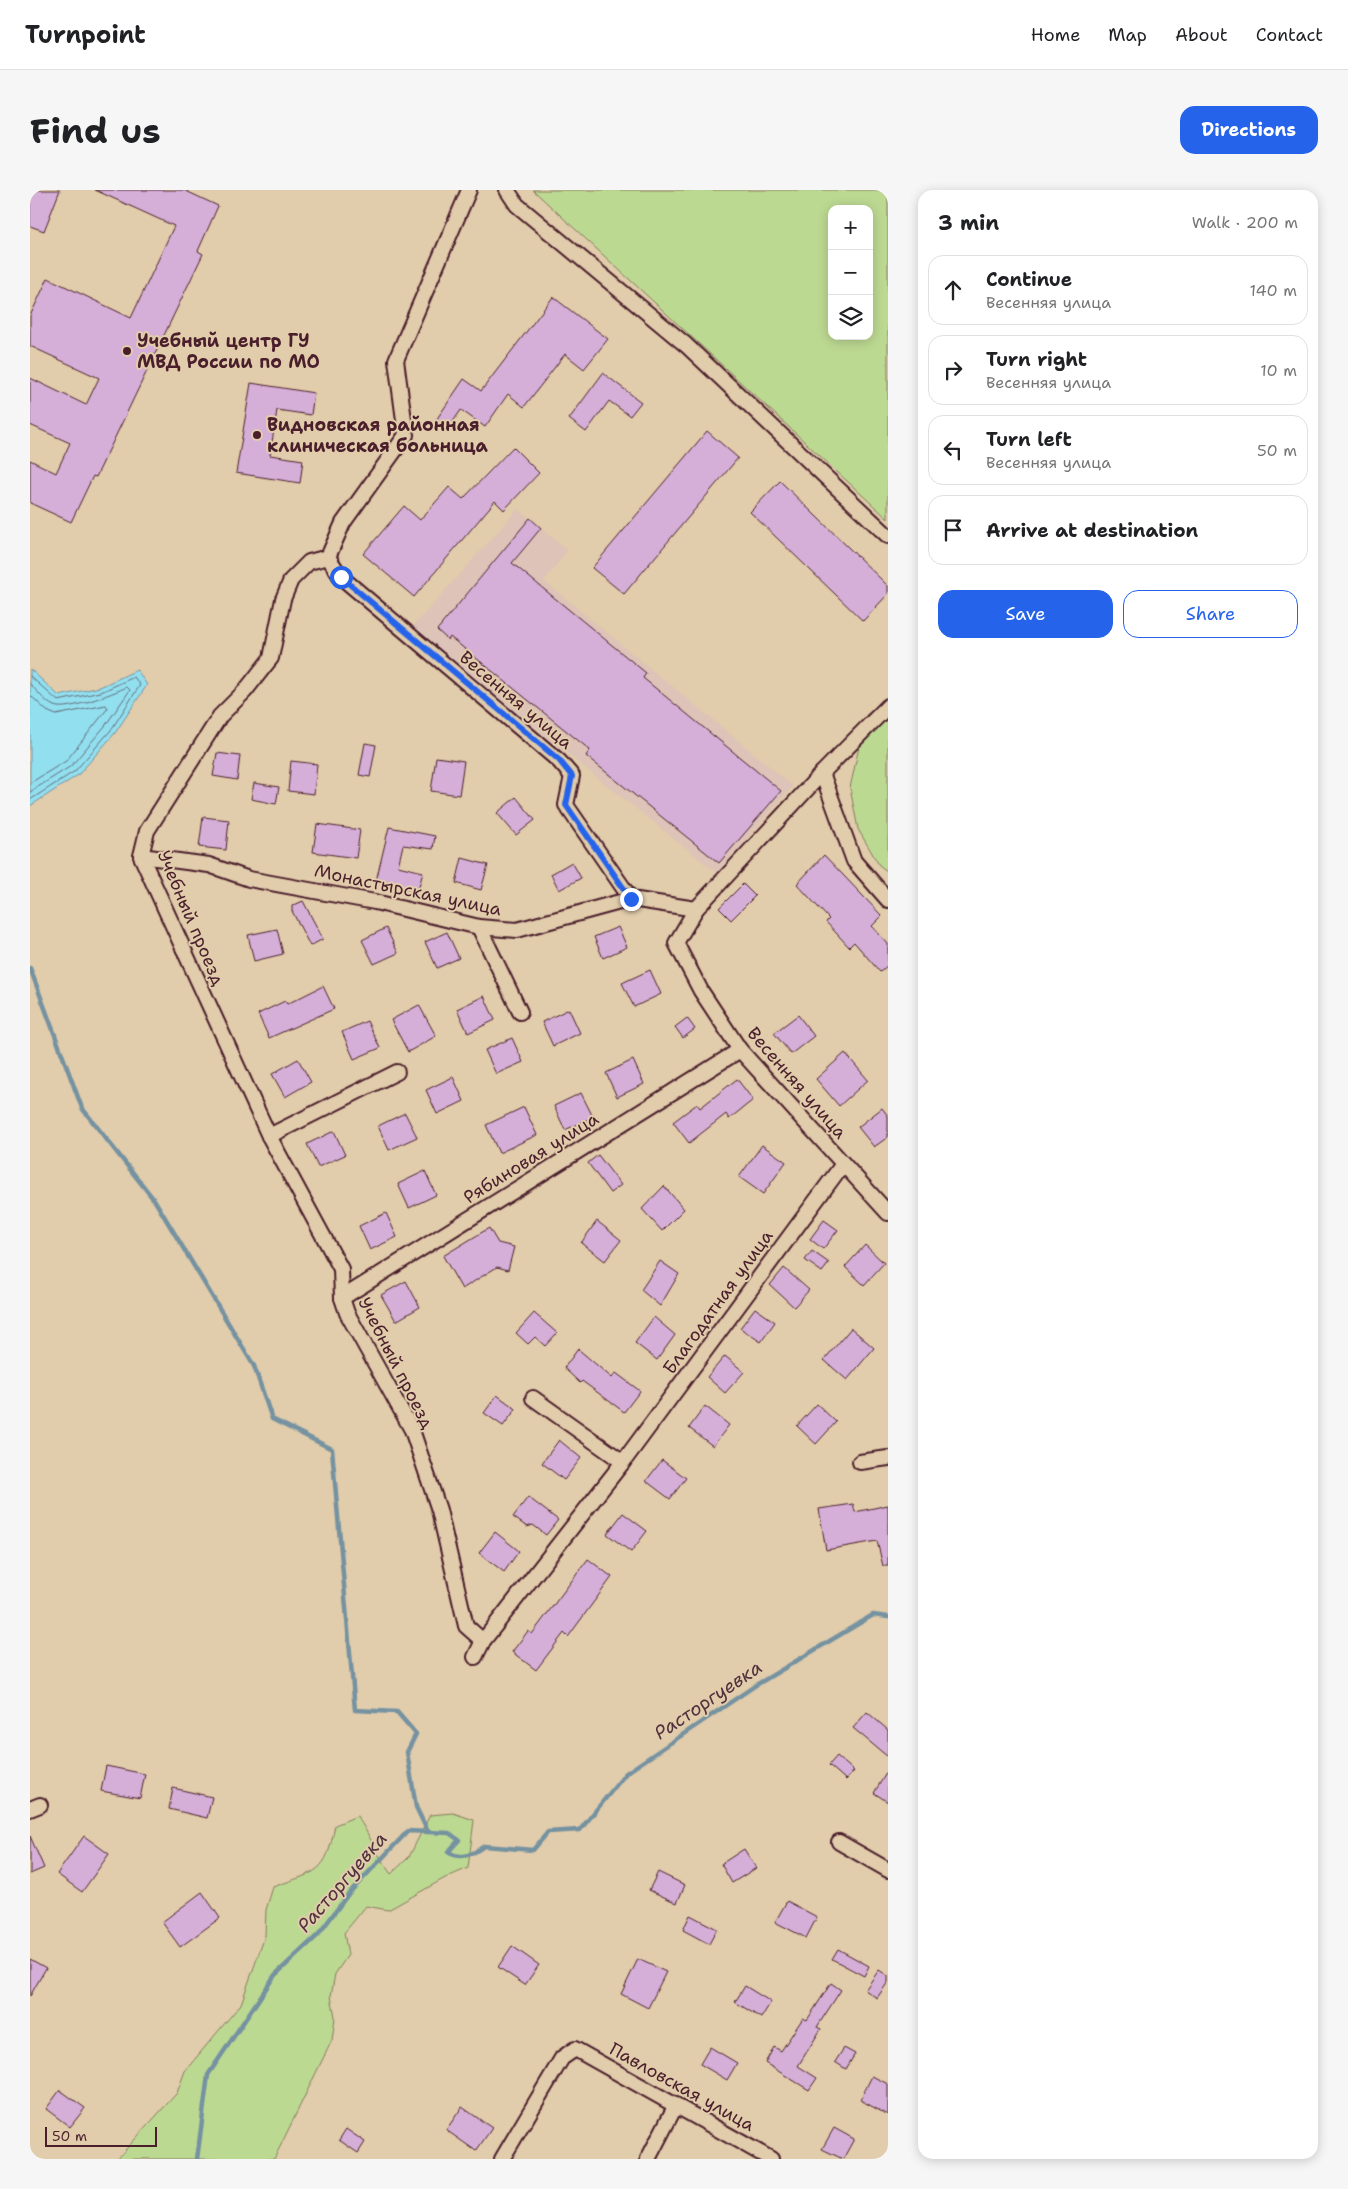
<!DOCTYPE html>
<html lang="en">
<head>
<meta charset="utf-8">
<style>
	body { margin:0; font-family:"Shantell Sans",sans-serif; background:#f6f6f6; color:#202124 }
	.controls { position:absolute; right:15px; top:15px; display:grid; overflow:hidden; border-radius:10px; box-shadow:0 2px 12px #0003 }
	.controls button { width:45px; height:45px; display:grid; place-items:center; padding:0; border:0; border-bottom:1px solid #e0e0e0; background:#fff; color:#202124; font:25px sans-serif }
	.scale { position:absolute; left:15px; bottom:12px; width:112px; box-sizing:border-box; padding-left:5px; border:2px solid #4a1f2b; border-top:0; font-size:14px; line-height:18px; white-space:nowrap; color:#4a1f2b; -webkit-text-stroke:4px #e1ccab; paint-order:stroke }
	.stop { position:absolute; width:15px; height:15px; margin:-11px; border:4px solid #2563eb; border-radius:50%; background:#fff }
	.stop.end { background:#2563eb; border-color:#fff; box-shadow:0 1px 5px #0008 }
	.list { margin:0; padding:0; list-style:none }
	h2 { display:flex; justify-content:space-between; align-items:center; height:65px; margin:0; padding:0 20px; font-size:21px }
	h2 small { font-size:16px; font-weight:400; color:#757577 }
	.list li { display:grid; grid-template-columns:32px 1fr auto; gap:15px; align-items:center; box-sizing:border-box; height:70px; margin:0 10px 10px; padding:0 10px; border:1px solid #e0e0e0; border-radius:15px }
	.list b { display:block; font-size:19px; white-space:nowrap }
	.list p { margin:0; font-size:16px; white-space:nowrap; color:#757577 }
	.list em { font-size:16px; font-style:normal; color:#757577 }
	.actions { display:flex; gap:10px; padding:15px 20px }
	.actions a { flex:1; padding:11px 0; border:1px solid #2563eb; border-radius:15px; text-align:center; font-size:18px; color:#2563eb }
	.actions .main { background:#2563eb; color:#fff }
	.icon { flex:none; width:28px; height:28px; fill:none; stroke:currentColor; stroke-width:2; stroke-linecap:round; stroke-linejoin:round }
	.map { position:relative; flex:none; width:858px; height:1969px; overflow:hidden; border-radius:15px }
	header { display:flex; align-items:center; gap:30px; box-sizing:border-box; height:70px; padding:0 25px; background:#fff; border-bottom:1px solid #e0e0e0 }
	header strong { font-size:24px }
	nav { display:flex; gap:28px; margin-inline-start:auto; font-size:18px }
	.intro { display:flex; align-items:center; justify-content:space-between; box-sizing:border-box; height:120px; padding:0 30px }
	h1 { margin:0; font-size:35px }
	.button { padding:12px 22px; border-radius:15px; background:#2563eb; color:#fff; font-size:18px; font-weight:700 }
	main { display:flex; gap:30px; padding:0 30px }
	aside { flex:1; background:#fff; border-radius:15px; box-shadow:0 2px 12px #0003 }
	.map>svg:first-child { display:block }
	.built { fill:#ddc3b8 }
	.green { fill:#bcd992; stroke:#837c5e; fill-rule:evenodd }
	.water { fill:#91dfef; stroke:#7592a1 }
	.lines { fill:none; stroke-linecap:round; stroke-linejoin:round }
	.shore { stroke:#666c79; stroke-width:1 }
	.stream { stroke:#7592a1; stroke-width:4.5 }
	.building { fill:#d5afd8; stroke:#4a1f2b }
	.street-casing { stroke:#4a1f2b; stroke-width:18 }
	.street { stroke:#e1ccab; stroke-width:14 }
	.route { stroke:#2563eb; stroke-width:6 }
	.poi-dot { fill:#4a1f2b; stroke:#e1ccab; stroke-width:2 }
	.labels { text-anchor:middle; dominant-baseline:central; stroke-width:4; stroke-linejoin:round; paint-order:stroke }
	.poi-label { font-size:18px; font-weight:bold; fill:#4a1f2b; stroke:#e1ccab; text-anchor:start }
	.street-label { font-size:18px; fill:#4a1f2b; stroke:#e1ccab }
	.water-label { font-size:19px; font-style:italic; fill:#51323f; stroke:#e1ccab }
</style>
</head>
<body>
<header>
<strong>Turnpoint</strong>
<nav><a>Home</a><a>Map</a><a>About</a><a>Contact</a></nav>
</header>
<div class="intro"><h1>Find us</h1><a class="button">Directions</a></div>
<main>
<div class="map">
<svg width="858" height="1969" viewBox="0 0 858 1969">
	<rect width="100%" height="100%" fill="#e1ccab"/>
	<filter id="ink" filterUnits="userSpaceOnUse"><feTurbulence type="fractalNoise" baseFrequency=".02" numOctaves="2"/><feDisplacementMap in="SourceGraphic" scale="10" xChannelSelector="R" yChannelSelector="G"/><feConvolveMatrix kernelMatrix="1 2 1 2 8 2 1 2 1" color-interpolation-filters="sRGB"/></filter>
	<g filter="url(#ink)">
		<polygon class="built" points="488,319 537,361 514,391 763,596 687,683 381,439"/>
		<g class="green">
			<path d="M503 0H858V329ZM802 19H839V146H802Z"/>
			<polygon points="858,508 858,681 857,681 849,675 828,639 820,598 836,525"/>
			<path d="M423 1623 444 1630 438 1678 415 1688 358 1720 336 1716 314 1743 318 1765 305 1784 301 1806 305 1827 302 1850 244 1969H87L147 1903 155 1881 211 1814 235 1746 236 1720 243 1697C287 1681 296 1685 305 1635L327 1626C340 1645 347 1666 361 1684L379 1667 400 1625Z"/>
		</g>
		<polygon class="water" points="0,479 29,506 70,497 107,480 117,495 85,543 48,585 0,616"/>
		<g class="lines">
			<g class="shore">
				<polyline points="0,486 28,511 71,502 104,487 110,495 81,540 45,581 0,610"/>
				<path d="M0 494C7 501 15 512 24 516 37 522 83 503 97 497L100 500 75 536 41 576 0 602"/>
				<polyline points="0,505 17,521 26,525 76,515 78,518 36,571 0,593"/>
			</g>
			<g class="stream">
				<polyline points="0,778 52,918 125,1011 224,1176 242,1229 302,1259 325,1520 367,1522 386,1544 377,1562 386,1617 398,1642"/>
				<path d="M167 1969 178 1885 245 1785 288 1745 319 1703 378 1641 419 1643 429 1650 418 1662C431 1670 442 1665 454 1656L503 1660 518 1642 550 1640 596 1583 726 1495 843 1425 858 1427"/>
			</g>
		</g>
		<g class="building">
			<polygon points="0,0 30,0 14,41 0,36"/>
			<polygon points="65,0 154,0 188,16 168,61 173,64 66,287 63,286 41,332 0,313 0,270 26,283 40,253 0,235 0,188 56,215 69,188 0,156 0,126 18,88 101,128 144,36"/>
			<polygon points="523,107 578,149 554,179 535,164 494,217 478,204 455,237 431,220 416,242 404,233 434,189 451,201"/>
			<polygon points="573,183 611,212 600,226 579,211 556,242 539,229"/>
			<polygon points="221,193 284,203 281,225 247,220 240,265 273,270 270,293 206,283"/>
			<polygon points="677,241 708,268 594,404 562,378"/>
			<polygon points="483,257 509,283 474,320 465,311 384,407 333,364 374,316 390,330 419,297 433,309"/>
			<polygon points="750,291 858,396 858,404 833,431 720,322"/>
			<polygon points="500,328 511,338 482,373 616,483 613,488 751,601 689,673 556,566 560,560 420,447 418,450 407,440"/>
			<polygon points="335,553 346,555 340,587 329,585"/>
			<polygon points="187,563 210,566 207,590 183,586"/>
			<polygon points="406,567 434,571 429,605 401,601"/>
			<polygon points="261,571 287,574 284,604 258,601"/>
			<polygon points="224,593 249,597 246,614 221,609"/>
			<polygon points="486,607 505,630 486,645 467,623"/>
			<polygon points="173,627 199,630 196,660 169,657"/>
			<polygon points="287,634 330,640 326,668 283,662"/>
			<polygon points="359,637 405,646 403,659 373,655 368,676 393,682 388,701 346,691"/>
			<polygon points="794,665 852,726 842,736 858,754 858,775 850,782 824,752 819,757 796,732 799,729 767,694"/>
			<polygon points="432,668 458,675 451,700 426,693"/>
			<polygon points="542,672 551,688 529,700 521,684"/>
			<polygon points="713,694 725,706 701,730 689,718"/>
			<polygon points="273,711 293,749 280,756 262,721 262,716"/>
			<polygon points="588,737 597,757 573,768 564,747"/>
			<polygon points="356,738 368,763 344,774 332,750"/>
			<polygon points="247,739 253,764 224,771 218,745"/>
			<polygon points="417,742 429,768 407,778 395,752"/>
			<polygon points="620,780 631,804 604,817 592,793"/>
			<polygon points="293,796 304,819 239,848 228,824 255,811 257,814"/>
			<polygon points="454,806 465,830 438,843 427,819"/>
			<polygon points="389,815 406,846 378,862 361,830"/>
			<polygon points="539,819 550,843 523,856 512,832"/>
			<polygon points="768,825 784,846 761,864 744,843"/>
			<polygon points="657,828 665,839 653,848 645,837"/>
			<polygon points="337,831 350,858 324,869 312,842"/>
			<polygon points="482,848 493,872 466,884 455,860"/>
			<polygon points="815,863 838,890 809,916 786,889"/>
			<polygon points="268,869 281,892 255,907 242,884"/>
			<polygon points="603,870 614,894 587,907 576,883"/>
			<polygon points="423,887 434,911 407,924 396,900"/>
			<polygon points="707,889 723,910 699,929 696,924 659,953 643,932 667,914 670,918"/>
			<polygon points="551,903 563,927 535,940 524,916"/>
			<polygon points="494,917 507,945 469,963 456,935"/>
			<polygon points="852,918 858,926 858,947 844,957 828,937"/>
			<polygon points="375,923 387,947 359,960 348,936"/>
			<polygon points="304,941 315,965 288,977 277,954"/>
			<polygon points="732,955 756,972 733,1004 709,987"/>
			<polygon points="568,965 591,995 580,1003 558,973"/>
			<polygon points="395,981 406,1005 379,1018 368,994"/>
			<polygon points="634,996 654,1019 632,1041 612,1019"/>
			<polygon points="356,1023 367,1047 340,1060 329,1036"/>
			<polygon points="794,1030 808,1040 793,1059 780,1049"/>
			<polygon points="567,1031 591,1050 575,1071 551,1053"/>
			<polygon points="459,1038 468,1053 484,1057 478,1080 467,1077 432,1099 413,1066"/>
			<polygon points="835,1055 854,1073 834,1095 815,1077"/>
			<polygon points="782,1061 799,1073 792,1082 775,1070"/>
			<polygon points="630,1071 649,1084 630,1116 611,1100"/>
			<polygon points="754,1078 779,1100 764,1117 740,1095"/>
			<polygon points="376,1091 390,1117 366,1131 351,1105"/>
			<polygon points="725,1118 745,1132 731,1152 710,1138"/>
			<polygon points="504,1123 527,1143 515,1156 505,1147 498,1154 486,1143"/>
			<polygon points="624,1127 645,1145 627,1170 605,1153"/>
			<polygon points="821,1138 844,1158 817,1190 794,1170"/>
			<polygon points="548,1159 582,1188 586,1183 610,1201 594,1222 552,1191 550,1193 534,1178"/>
			<polygon points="695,1166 714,1182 695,1203 677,1187"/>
			<polygon points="467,1205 486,1219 473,1236 454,1223"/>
			<polygon points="787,1214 806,1232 786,1254 767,1236"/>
			<polygon points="675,1216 699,1235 683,1256 659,1238"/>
			<polygon points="529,1250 551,1268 534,1290 512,1273"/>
			<polygon points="632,1270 656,1288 640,1309 616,1291"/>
			<polygon points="498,1307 528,1330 516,1345 503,1335 497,1337 483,1327"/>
			<polygon points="823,1314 825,1322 858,1315 858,1376 853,1376 847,1351 796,1360 789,1319"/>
			<polygon points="593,1323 617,1341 601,1362 577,1344"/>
			<polygon points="465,1342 489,1361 474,1382 449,1363"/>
			<polygon points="558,1369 582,1387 538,1447 534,1443 506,1480 482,1462 498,1441 502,1444"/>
			<polygon points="837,1522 858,1540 858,1567 823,1538"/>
			<polygon points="807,1566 824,1581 816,1590 799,1575"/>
			<polygon points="76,1576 115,1584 110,1608 71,1601"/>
			<polygon points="858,1580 858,1612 844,1603"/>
			<polygon points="143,1598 182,1607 177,1628 139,1619"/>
			<polygon points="0,1646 14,1678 0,1684"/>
			<polygon points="54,1646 79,1664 52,1702 27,1684"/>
			<polygon points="714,1659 726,1678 702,1693 691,1674"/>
			<polygon points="628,1682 655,1695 647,1713 619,1700"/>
			<polygon points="172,1702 190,1728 150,1757 132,1732"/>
			<polygon points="757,1711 787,1727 776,1748 745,1732"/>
			<polygon points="660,1725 687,1739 679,1754 653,1740"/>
			<polygon points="482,1756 509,1775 495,1795 468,1777"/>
			<polygon points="808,1759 839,1776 834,1786 802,1769"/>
			<polygon points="0,1769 16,1778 0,1806"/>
			<polygon points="608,1769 636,1782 618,1818 591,1804"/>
			<polygon points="849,1780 858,1786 858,1792 847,1808 835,1800"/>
			<polygon points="801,1793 811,1800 787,1837 791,1839 768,1876 787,1888 779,1900 735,1873 744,1857 751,1861 773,1828 777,1830"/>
			<polygon points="715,1796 741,1812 731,1828 705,1812"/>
			<polygon points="680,1857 707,1873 697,1890 670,1874"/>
			<polygon points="814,1858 825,1864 816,1879 805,1872"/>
			<polygon points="842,1886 858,1894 858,1925 830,1910"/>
			<polygon points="30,1900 55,1918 40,1937 16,1919"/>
			<polygon points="432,1917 462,1938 446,1961 416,1940"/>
			<polygon points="804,1938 824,1949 813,1969 792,1959"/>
			<polygon points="316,1939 335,1952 328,1963 309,1950"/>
		</g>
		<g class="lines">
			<g class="street-casing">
				<g id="street">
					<polyline points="439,0 366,170 376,245 313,333 298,367 279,372 261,390 253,409 241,468 215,501 190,526 117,641 111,666 239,946 311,1079 312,1108 317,1123 382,1240 409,1320 436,1436 453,1451"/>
					<polyline points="477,0 487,15 656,155 858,346"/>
					<polyline points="298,367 311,387 529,571 542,586 536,615 601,709"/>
					<polyline points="858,516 792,583 666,719 646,753 671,801 710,860 858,1023"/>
					<polyline points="792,583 824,671 858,710"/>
					<polyline points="111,666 179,675 219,689 345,712 449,737 487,740 601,709 666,719"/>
					<polyline points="449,737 490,822"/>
					<polyline points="239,946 367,882"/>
					<polyline points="312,1108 710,860"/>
					<polyline points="503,1208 593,1272"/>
					<polyline points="830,1272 858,1268"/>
					<polyline points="445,1467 453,1451 593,1272 813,974"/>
					<polyline points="0,1619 10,1615"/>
					<polyline points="809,1652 858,1680"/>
					<polyline points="472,1969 532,1868 545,1859 741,1969"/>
					<polyline points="618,1969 646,1915"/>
				</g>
			</g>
			<use href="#street" class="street"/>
		</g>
	</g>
	<g class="lines" filter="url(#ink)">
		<polyline class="route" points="311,387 529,570 542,586 536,615 601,709"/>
	</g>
	<g class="poi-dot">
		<circle cx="97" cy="161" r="5"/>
		<circle cx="227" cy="245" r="5"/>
	</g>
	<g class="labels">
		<g class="poi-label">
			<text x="107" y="151">Учебный центр ГУ<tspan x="107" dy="21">МВД России по МО</tspan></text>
			<text x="237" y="235">Видновская районная<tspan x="237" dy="21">клиническая больница</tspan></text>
		</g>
		<g class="street-label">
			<text transform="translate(486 510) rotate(40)">Весенняя улица</text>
			<text transform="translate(378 700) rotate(12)">Монастырская улица</text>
			<text transform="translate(161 728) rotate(67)">Учебный проезд</text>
			<text transform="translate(767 893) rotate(49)">Весенняя улица</text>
			<text transform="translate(501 968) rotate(-32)">Рябиновая улица</text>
			<text transform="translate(688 1112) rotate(-54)">Благодатная улица</text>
			<text transform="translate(366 1173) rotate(63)">Учебный проезд</text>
			<text transform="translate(652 1897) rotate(29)">Павловская улица</text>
		</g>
		<g class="water-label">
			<text transform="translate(678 1510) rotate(-34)">Расторгуевка</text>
			<text transform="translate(312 1692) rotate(-49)">Расторгуевка</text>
		</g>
	</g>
</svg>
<div class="controls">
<button>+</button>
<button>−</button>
<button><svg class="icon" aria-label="layers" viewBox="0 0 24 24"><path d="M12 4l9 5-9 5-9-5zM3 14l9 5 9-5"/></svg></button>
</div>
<div class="scale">50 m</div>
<div class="stop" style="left:311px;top:387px"></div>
<div class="stop end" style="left:601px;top:709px"></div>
</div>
<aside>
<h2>3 min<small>Walk · 200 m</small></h2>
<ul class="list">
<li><svg class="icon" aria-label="ahead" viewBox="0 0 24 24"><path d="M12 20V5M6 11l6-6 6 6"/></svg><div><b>Continue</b><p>Весенняя улица</p></div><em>140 m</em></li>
<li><svg class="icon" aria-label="right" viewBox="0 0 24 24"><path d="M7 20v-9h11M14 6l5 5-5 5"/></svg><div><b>Turn right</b><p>Весенняя улица</p></div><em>10 m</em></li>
<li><svg class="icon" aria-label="left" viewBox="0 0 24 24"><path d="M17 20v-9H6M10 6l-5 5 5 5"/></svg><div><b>Turn left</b><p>Весенняя улица</p></div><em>50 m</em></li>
<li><svg class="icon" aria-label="arrive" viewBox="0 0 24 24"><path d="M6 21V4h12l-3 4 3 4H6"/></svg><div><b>Arrive at destination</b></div></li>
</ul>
<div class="actions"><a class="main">Save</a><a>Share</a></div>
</aside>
</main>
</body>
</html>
